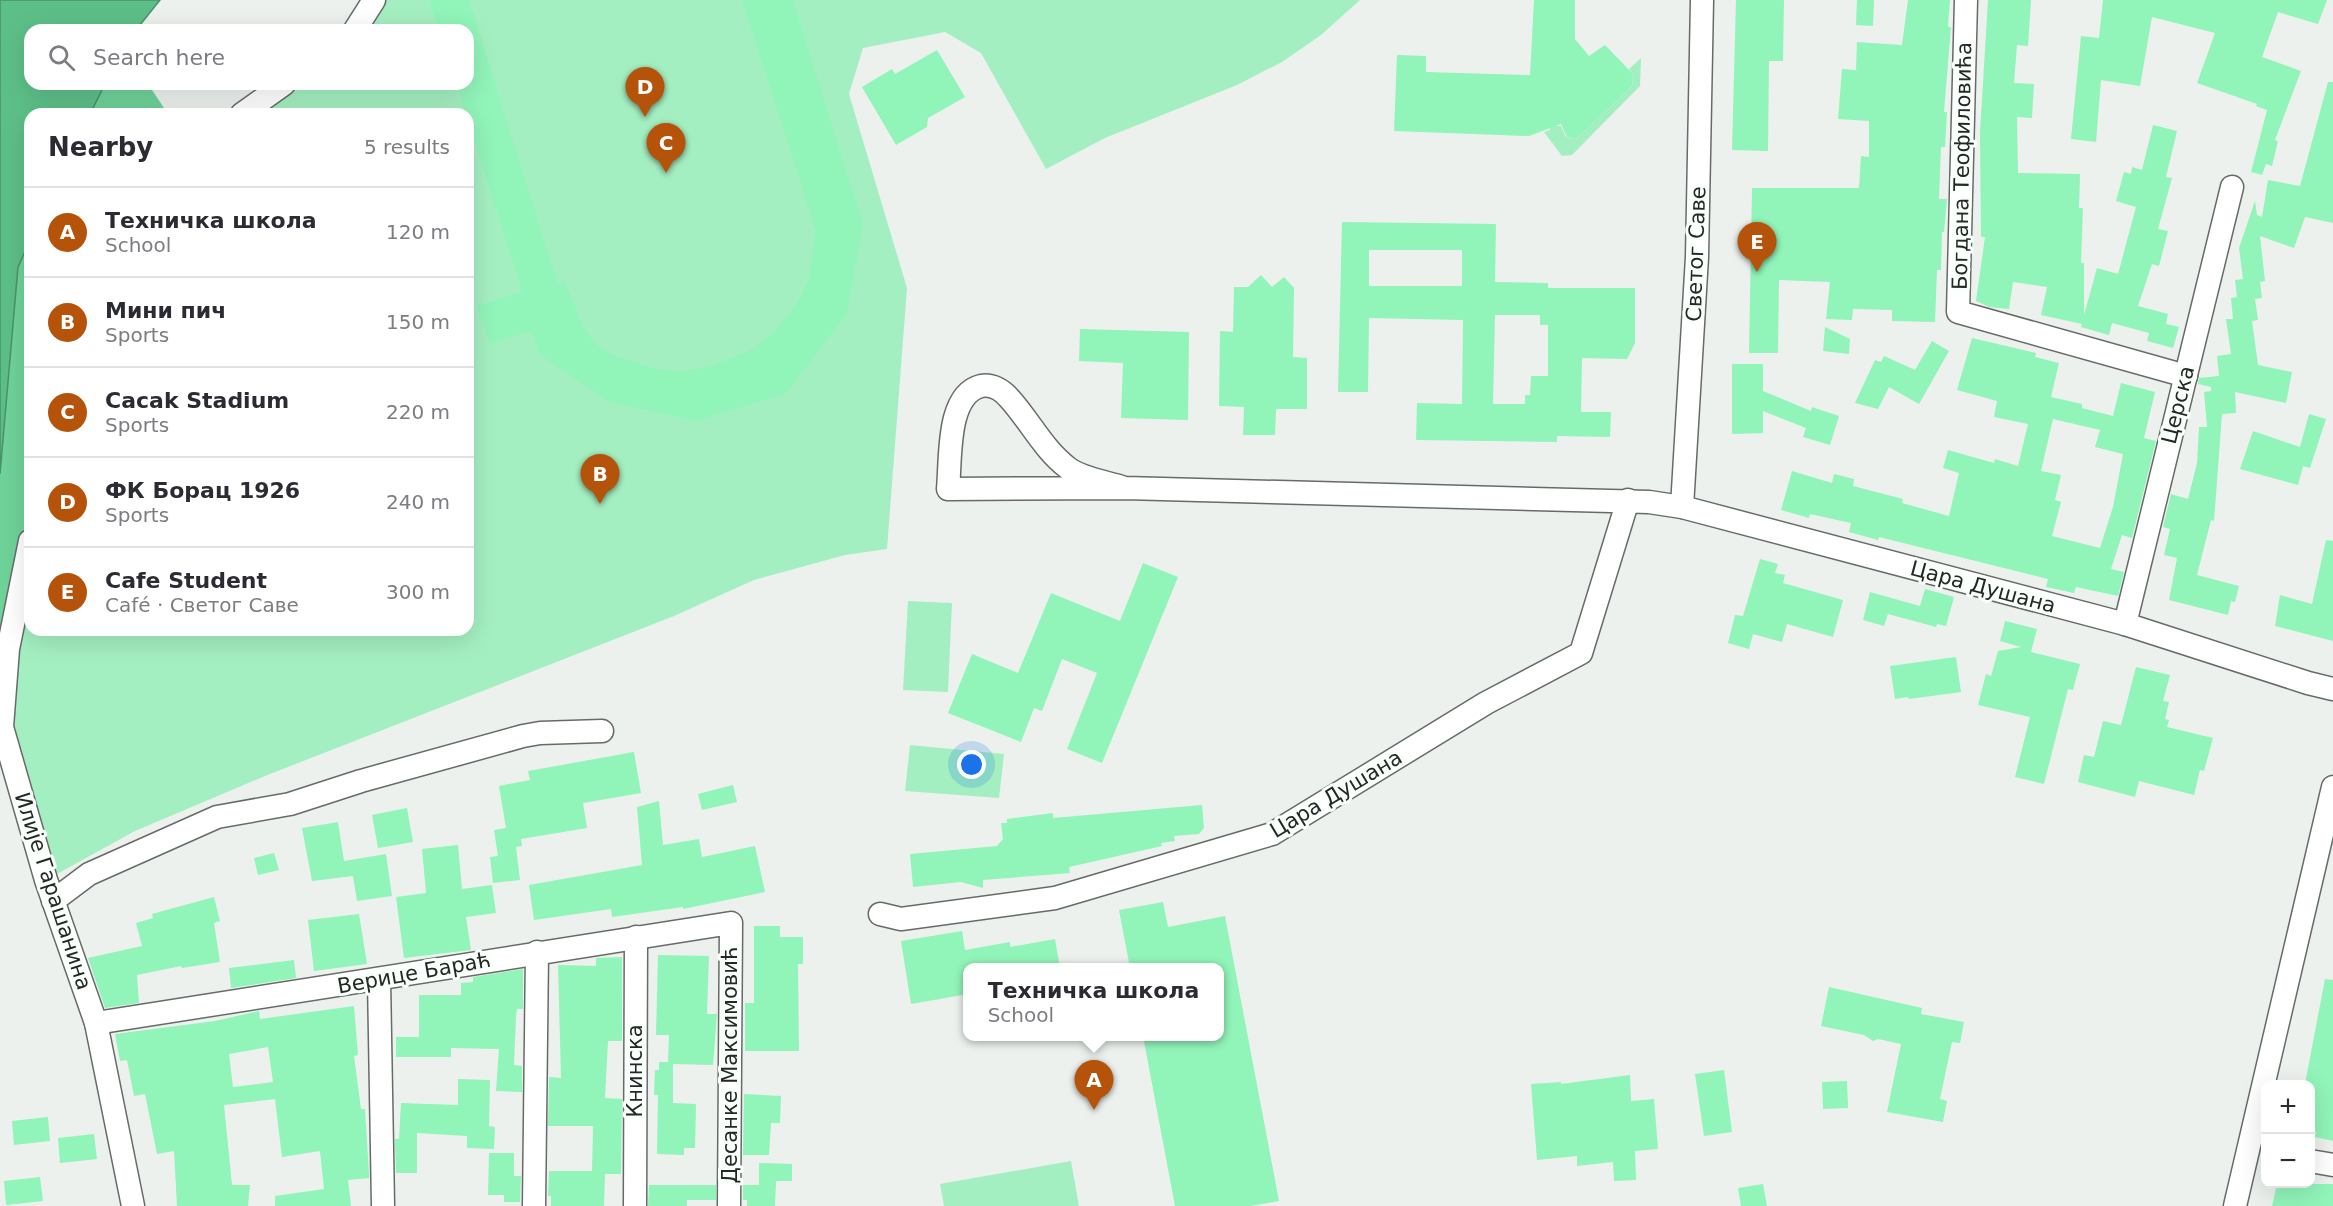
<!DOCTYPE html>
<html lang="en">
<head>
<meta charset="utf-8">
<style>
	body { margin:0; font-family:"DejaVu Sans",sans-serif; background:#f7f7f7; color:#2b2b33 }
	.controls { position:absolute; right:18px; bottom:18px; display:grid; overflow:hidden; border-radius:12px; box-shadow:0 6px 24px #0002 }
	.controls button { width:54px; height:54px; display:grid; place-items:center; padding:0; border:0; border-bottom:2px solid #e1e1e2; background:#fff; color:#2b2b33; font:30px sans-serif }
	.you { position:absolute; left:972px; top:765px; width:21px; height:21px; margin:-15px; border:4px solid #fff; border-radius:50%; background:#1a73e8; box-shadow:0 0 0 9px #1a73e833 }
	.badge { display:grid; place-items:center; width:39px; height:39px; border-radius:50%; background:#b45309; color:#fff; font-size:20px; font-weight:700 }
	.pin { position:absolute; translate:-50% -50px; filter:drop-shadow(0 2px 3px #0008) }
	.pin::after { content:''; position:absolute; top:32px; width:21px; height:18px; background:inherit; clip-path:polygon(0 0,100% 0,50% 100%) }
	.popup { position:absolute; left:963px; top:963px; width:261px; height:78px; box-sizing:border-box; display:grid; place-content:center; border-radius:12px; background:#fff; filter:drop-shadow(0 2px 4px #0005); font-size:20px; white-space:nowrap; color:#7c7c81 }
	.popup b { font-size:22px; color:#2b2b33 }
	.popup::after { content:''; position:absolute; left:50%; top:100%; margin-left:-12px; border:12px solid transparent; border-top-color:#fff }
	.list { margin:0; padding:0; list-style:none }
	h2 { display:flex; justify-content:space-between; align-items:center; height:78px; margin:0; padding:0 24px; font-size:26px }
	h2 small { font-size:20px; font-weight:400; color:#7c7c81 }
	.list li { display:grid; grid-template-columns:39px 1fr auto; gap:18px; align-items:center; box-sizing:border-box; height:90px; padding:0 24px; border-top:2px solid #e1e1e2 }
	.list b { display:block; font-size:22px; white-space:nowrap }
	.list p { margin:0; font-size:20px; white-space:nowrap; color:#7c7c81 }
	.list em { font-size:20px; font-style:normal; color:#7c7c81 }
	.icon { flex:none; width:33px; height:33px; fill:none; stroke:currentColor; stroke-width:2; stroke-linecap:round; stroke-linejoin:round }
	.map { position:relative; flex:none; width:2333px; height:1206px; overflow:hidden }
	.search { position:absolute; background:#fff; box-shadow:0 6px 24px #0002; left:24px; top:24px; width:450px; height:66px; display:flex; align-items:center; gap:15px; box-sizing:border-box; padding:0 21px; border-radius:18px; color:#7c7c81; font-size:22px }
	.panel { position:absolute; background:#fff; box-shadow:0 6px 24px #0002; left:24px; top:108px; width:450px; height:528px; border-radius:18px }
	.map>svg:first-child { display:block }
	.green { fill:#a4efc1 }
	.forest { fill:#6fd299 }
	.water { fill:#5dbf88; stroke:#4c916b; stroke-width:1.5 }
	.building { fill:#91f4b9; fill-rule:evenodd }
	.lines { fill:none; stroke-linecap:round; stroke-linejoin:round }
	.minor-casing { stroke:#666b68; stroke-width:25 }
	.minor { stroke:#fff; stroke-width:22 }
	.labels { text-anchor:middle; dominant-baseline:central; stroke-width:6; stroke-linejoin:round; paint-order:stroke }
	.street-label { font-size:21px; fill:#252726; stroke:#f9fffb }
</style>
</head>
<body>
<div class="map">
<svg width="2333" height="1206" viewBox="0 0 2333 1206">
	<rect width="100%" height="100%" fill="#ecf1ee"/>
	<g class="green">
		<polygon points="372,0 1360,0 1321,35 1282,62 1237,85 1105,138 1046,169 981,53 945,32 863,48 849,94 907,288 887,549 845,555 754,580 674,616 265,776 135,831 46,880 2,727 30,541 30,630 468,630 468,114 242,114 284,84 468,84 468,30 354,30"/>
		<polygon points="1641,58 1640,86 1572,155 1562,156 1544,132 1550,130 1550,126 1561,126 1566,137 1576,139 1632,86 1633,74 1629,69"/>
		<polygon points="908,601 952,603 948,692 903,690"/>
		<polygon points="910,745 1004,754 999,798 905,791"/>
		<polygon points="1071,1161 1079,1206 944,1206 940,1184"/>
	</g>
	<g class="forest">
		<polygon points="105,84 148,84 168,114 90,114"/>
		<polygon points="30,241 30,541 0,760 0,474 18,267"/>
	</g>
	<polygon class="water" points="0,0 160,0 136,30 30,30 30,84 105,84 90,114 30,114 30,241 18,267 0,474"/>
	<g class="building">
		<polygon points="429,0 469,0 558,284 565,282 583,327 597,345 613,355 659,370 684,371 708,367 753,349 776,330 795,306 808,282 816,231 742,0 793,0 863,224 847,314 785,394 695,421 610,402 539,354 531,331 490,344 477,306 522,291 468,121 468,114 466,114 456,84 468,84 468,30 439,30"/>
		<polygon points="1534,0 1575,0 1575,39 1589,56 1605,45 1633,74 1632,86 1576,139 1567,137 1561,124 1529,136 1394,131 1397,55 1426,56 1426,72 1530,75"/>
		<polygon points="1736,0 1784,0 1783,61 1769,61 1768,151 1732,150"/>
		<polygon points="1857,0 1874,0 1873,26 1856,25"/>
		<polygon points="1908,0 1950,0 1948,27 1951,27 1944,112 1947,112 1945,147 1941,147 1939,199 1947,199 1944,232 1942,232 1941,270 1937,270 1935,322 1892,321 1892,310 1853,309 1852,320 1826,319 1830,282 1779,280 1778,353 1749,353 1752,188 1859,188 1861,156 1869,157 1869,121 1838,119 1842,69 1856,70 1857,42 1902,45"/>
		<polygon points="1988,0 2031,0 2028,46 2017,45 2014,83 2034,84 2032,118 2017,117 2018,173 2080,174 2079,208 2083,208 2081,263 2084,263 2084,315 2097,268 2118,274 2136,207 2116,201 2124,172 2131,174 2132,167 2142,170 2153,125 2177,131 2166,177 2172,178 2158,229 2168,231 2159,266 2152,264 2138,306 2168,314 2166,324 2179,327 2173,348 2147,341 2149,333 2112,323 2109,335 2081,327 2082,324 2041,315 2047,287 2013,282 2009,309 1989,307 1976,301 1985,237 1981,237 1980,132"/>
		<polygon points="2103,0 2327,0 2318,24 2278,12 2262,57 2301,71 2275,140 2278,141 2272,166 2266,164 2262,175 2251,172 2267,110 2256,106 2257,104 2197,83 2215,33 2152,17 2140,86 2101,80 2096,142 2071,139 2081,36 2099,38"/>
		<polygon points="937,50 965,97 928,118 927,127 896,145 862,87 892,69 895,74"/>
		<polygon points="2328,82 2333,82 2333,223 2305,217 2294,248 2260,236 2265,281 2260,282 2262,298 2255,299 2258,320 2252,321 2258,365 2292,372 2286,403 2235,392 2236,413 2222,414 2214,521 2211,520 2197,575 2239,586 2235,602 2231,601 2228,615 2169,600 2177,558 2164,555 2170,529 2163,527 2171,494 2188,499 2197,463 2199,427 2207,427 2204,392 2211,391 2211,387 2198,384 2199,378 2219,376 2217,356 2231,354 2226,319 2233,319 2231,298 2237,297 2235,280 2243,279 2239,248 2255,201 2257,215 2262,217 2268,180 2300,186"/>
		<path d="M1342 222 1496 224 1495 282 1548 283V288H1635V343L1627 359 1582 358 1581 412H1611L1610 437 1557 436V442L1416 440 1417 403 1462 404 1463 320 1369 318 1368 392H1338ZM1369 250H1462V286H1369ZM1495 315H1540V325H1548V376H1531L1530 395H1525V404H1493Z"/>
		<polygon points="1261,275 1272,287 1284,277 1294,288 1293,357 1307,358 1307,409 1276,409 1275,435 1243,435 1244,407 1219,406 1220,331 1233,332 1234,287 1248,287"/>
		<polygon points="1825,327 1850,339 1849,354 1823,351"/>
		<polygon points="1080,329 1189,332 1188,420 1121,418 1123,363 1079,361"/>
		<path d="M1972 338 2036 353 2035 357 2059 363 2051 397 2082 404V408L2113 416 2121 383 2155 392 2144 438 2156 441 2132 538 2122 535 2111 569 2124 572 2118 596 2076 587 2074 593 2046 587 2048 579 1879 537 1878 540 1849 532 1851 523 1810 514 1809 518 1781 510 1792 471 1832 483 1834 474 1854 479 1853 486 1903 499 1902 503 1949 516 1959 473 1943 468 1948 450 1994 463 1995 459 2018 466 2028 424 1994 417 1997 401 1957 390ZM2053 419 2100 430 2095 447 2123 454 2113 507 2100 548 2052 536 2061 502 2055 500 2061 475 2041 471Z"/>
		<polygon points="1932,341 1949,351 1919,404 1889,387 1878,409 1855,403 1875,360 1881,362 1884,356 1915,370"/>
		<polygon points="1732,364 1763,364 1763,391 1811,411 1812,407 1839,416 1830,445 1803,437 1806,428 1763,411 1763,433 1732,434"/>
		<polygon points="2309,414 2326,419 2310,468 2303,466 2298,485 2240,469 2253,431 2300,447"/>
		<polygon points="2326,540 2333,541 2333,641 2275,626 2280,595 2312,604"/>
		<polygon points="1760,559 1778,564 1775,573 1785,575 1783,583 1843,600 1833,637 1787,624 1782,642 1753,634 1749,649 1728,643 1735,615 1743,616"/>
		<polygon points="1143,563 1178,577 1102,763 1067,749 1097,673 1062,659 1042,711 1034,708 1021,742 948,713 972,654 1018,673 1051,593 1120,621"/>
		<polygon points="1925,589 1954,597 1946,626 1937,624 1936,627 1888,614 1884,626 1863,620 1870,592 1920,606"/>
		<polygon points="2005,621 2037,629 2031,652 2080,664 2073,690 2068,689 2044,784 2015,777 2030,717 1978,705 1986,674 1991,676 1998,651 2021,647 2000,641"/>
		<polygon points="1956,657 1961,692 1909,699 1908,697 1895,699 1890,666"/>
		<polygon points="2136,667 2170,675 2163,701 2169,702 2165,719 2169,720 2167,727 2213,738 2204,771 2200,770 2194,795 2139,781 2135,797 2078,782 2084,755 2094,757 2103,721 2121,725"/>
		<polygon points="634,752 641,793 583,803 587,828 521,839 522,846 516,847 520,880 493,883 490,857 498,856 494,830 506,828 499,786 530,780 528,771"/>
		<polygon points="733,785 737,802 702,810 698,794"/>
		<polygon points="659,801 663,845 699,839 702,857 755,846 765,892 683,909 683,907 612,917 611,909 534,920 529,885 642,865 637,807"/>
		<polygon points="1202,805 1204,828 1199,834 1174,836 1175,841 1161,843 1162,846 1069,867 1070,873 983,880 983,888 961,882 913,887 910,854 997,846 1003,839 1001,823 1007,823 1007,819 1053,813 1053,818"/>
		<polygon points="407,808 413,842 378,848 372,815"/>
		<polygon points="338,822 344,861 386,854 392,896 357,901 353,876 312,881 302,828"/>
		<polygon points="458,845 462,889 492,885 496,913 466,917 471,950 404,958 396,897 426,893 422,849"/>
		<polygon points="274,853 279,870 258,875 254,858"/>
		<polygon points="214,897 220,921 214,923 220,962 182,968 181,966 137,975 139,1003 105,1008 88,958 142,946 136,923 153,918 152,914"/>
		<polygon points="1163,902 1168,927 1225,916 1279,1201 1250,1206 1175,1206 1143,1036 1220,1036 1220,968 1130,968 1119,910"/>
		<polygon points="359,914 367,964 314,971 308,920"/>
		<polygon points="754,926 780,926 780,937 803,937 803,964 798,964 799,1051 745,1051 745,1003 754,1003"/>
		<polygon points="962,931 965,950 1010,942 1010,947 1055,939 1060,968 968,968 968,994 911,1004 901,941"/>
		<polygon points="658,955 709,956 707,1014 717,1014 713,1065 673,1064 673,1103 696,1104 695,1148 684,1148 684,1155 657,1154 658,1095 654,1095 655,1070 659,1070 659,1062 668,1062 669,1035 656,1035"/>
		<polygon points="622,957 622,1041 608,1041 605,1098 622,1099 621,1174 605,1174 604,1206 551,1206 551,1196 548,1196 549,1171 592,1171 593,1126 548,1126 549,1077 561,1078 558,965 596,966 596,958"/>
		<polygon points="294,960 296,978 231,988 229,968"/>
		<polygon points="523,969 523,1009 517,1009 516,1017 514,1065 522,1066 522,1092 496,1091 499,1049 451,1048 451,1057 396,1057 396,1037 419,1037 419,995 461,995 461,983 473,982 473,977"/>
		<polygon points="2325,979 2333,980 2333,1141 2315,1137 2316,1132 2310,1127 2310,1084 2305,1084"/>
		<polygon points="1829,987 1922,1008 1921,1014 1964,1022 1960,1043 1952,1042 1940,1099 1947,1101 1943,1122 1887,1112 1901,1044 1878,1039 1873,1041 1864,1035 1821,1026"/>
		<path d="M354 1006 358 1055 354 1056 361 1109H365L369 1174V1178L348 1180 351 1206H275V1196L324 1189 320 1151 282 1157 275 1099 224 1105 232 1185H250L248 1206H177L174 1151 157 1154 145 1094 134 1096 127 1060 120 1061 115 1034 215 1021 259 1011 260 1019ZM268 1047 273 1082 233 1087 229 1054Z"/>
		<polygon points="1724,1070 1732,1132 1704,1136 1695,1074"/>
		<polygon points="1630,1075 1631,1101 1654,1099 1658,1149 1635,1151 1636,1180 1614,1181 1613,1162 1577,1166 1577,1156 1537,1160 1531,1084 1561,1082 1561,1084"/>
		<polygon points="458,1079 490,1080 489,1126 495,1127 494,1149 467,1148 467,1136 417,1133 417,1173 396,1173 395,1139 399,1139 401,1103 458,1105"/>
		<polygon points="1847,1081 1848,1108 1823,1109 1822,1082"/>
		<polygon points="744,1094 781,1096 780,1123 771,1123 769,1155 743,1155"/>
		<polygon points="48,1117 50,1141 14,1145 12,1121"/>
		<polygon points="94,1134 97,1159 60,1163 58,1138"/>
		<polygon points="489,1153 514,1153 514,1176 521,1176 520,1202 504,1202 504,1195 488,1195"/>
		<polygon points="759,1163 792,1164 792,1181 776,1181 775,1206 747,1206 747,1200 743,1200 743,1185 759,1185"/>
		<polygon points="40,1177 43,1201 6,1205 4,1181"/>
		<polygon points="1763,1184 1767,1206 1741,1206 1738,1188"/>
		<polygon points="2277,1184 2333,1184 2333,1206 2272,1206"/>
		<polygon points="649,1185 716,1185 716,1200 687,1200 687,1206 648,1206"/>
	</g>
	<g class="lines">
		<g class="minor-casing">
			<g id="minor">
				<polyline points="1966,0 1958,312 2186,376"/>
				<polyline points="355,30 374,0"/>
				<polyline points="242,114 284,84"/>
				<path d="M1125 488C1108 482 1082 479 1068 468 1043 449 1030 421 1009 398 1002 390 992 384 981 386 946 395 951 459 948 489L1125 488 1649 502 1682 507 2125 624 2308 683 2333 689"/>
				<polyline points="1682,507 1697,257 1702,0"/>
				<polyline points="30,541 8,649 2,727 46,880 96,1023 133,1206"/>
				<polyline points="2125,624 2232,187"/>
				<polyline points="53,901 89,874 217,817 290,804 361,781 523,736 540,733 602,731"/>
				<polyline points="880,914 901,919 1055,898 1272,834 1486,703 1581,653 1628,500"/>
				<polyline points="379,979 383,1206"/>
				<polyline points="96,1023 731,923 729,1206"/>
				<polyline points="2310,1161 2333,1165"/>
				<polyline points="534,1206 537,952"/>
				<polyline points="635,1206 636,937"/>
				<polyline points="2235,1206 2333,787"/>
			</g>
		</g>
		<use href="#minor" class="minor"/>
	</g>
	<g class="labels">
		<g class="street-label">
			<text transform="translate(1962 166) rotate(-89)">Богдана Теофиловића</text>
			<text transform="translate(1696 254) rotate(-88)">Светог Саве</text>
			<text transform="translate(2178 405) rotate(-76)">Церска</text>
			<text transform="translate(1983 587) rotate(15)">Цара Душана</text>
			<text transform="translate(1336 794) rotate(-31)">Цара Душана</text>
			<text transform="translate(53 891) rotate(72)">Илије Гарашанина</text>
			<text transform="translate(414 973) rotate(-10)">Верице Бараћ</text>
			<text transform="translate(730 1065) rotate(-90)">Десанке Максимовић</text>
			<text transform="translate(635 1071) rotate(-90)">Книнска</text>
		</g>
	</g>
</svg>
<div class="controls">
<button>+</button>
<button>−</button>
</div>
<div class="you"></div>
<div class="pin badge" style="left:1094px;top:1110px">A</div>
<div class="popup"><b>Техничка школа</b>School</div>
<div class="pin badge" style="left:600px;top:504px">B</div>
<div class="pin badge" style="left:666px;top:173px">C</div>
<div class="pin badge" style="left:645px;top:117px">D</div>
<div class="pin badge" style="left:1757px;top:272px">E</div>
<div class="search"><svg class="icon" aria-label="search" viewBox="0 0 24 24"><circle cx="10" cy="10" r="6"/><path d="M15 15l6 6"/></svg>Search here</div>
<section class="panel">
<h2>Nearby<small>5 results</small></h2>
<ul class="list">
<li><span class="badge">A</span><div><b>Техничка школа</b><p>School</p></div><em>120 m</em></li>
<li><span class="badge">B</span><div><b>Мини пич</b><p>Sports</p></div><em>150 m</em></li>
<li><span class="badge">C</span><div><b>Cacak Stadium</b><p>Sports</p></div><em>220 m</em></li>
<li><span class="badge">D</span><div><b>ФК Борац 1926</b><p>Sports</p></div><em>240 m</em></li>
<li><span class="badge">E</span><div><b>Cafe Student</b><p>Café · Светог Саве</p></div><em>300 m</em></li>
</ul>
</section>
</div>
</body>
</html>
